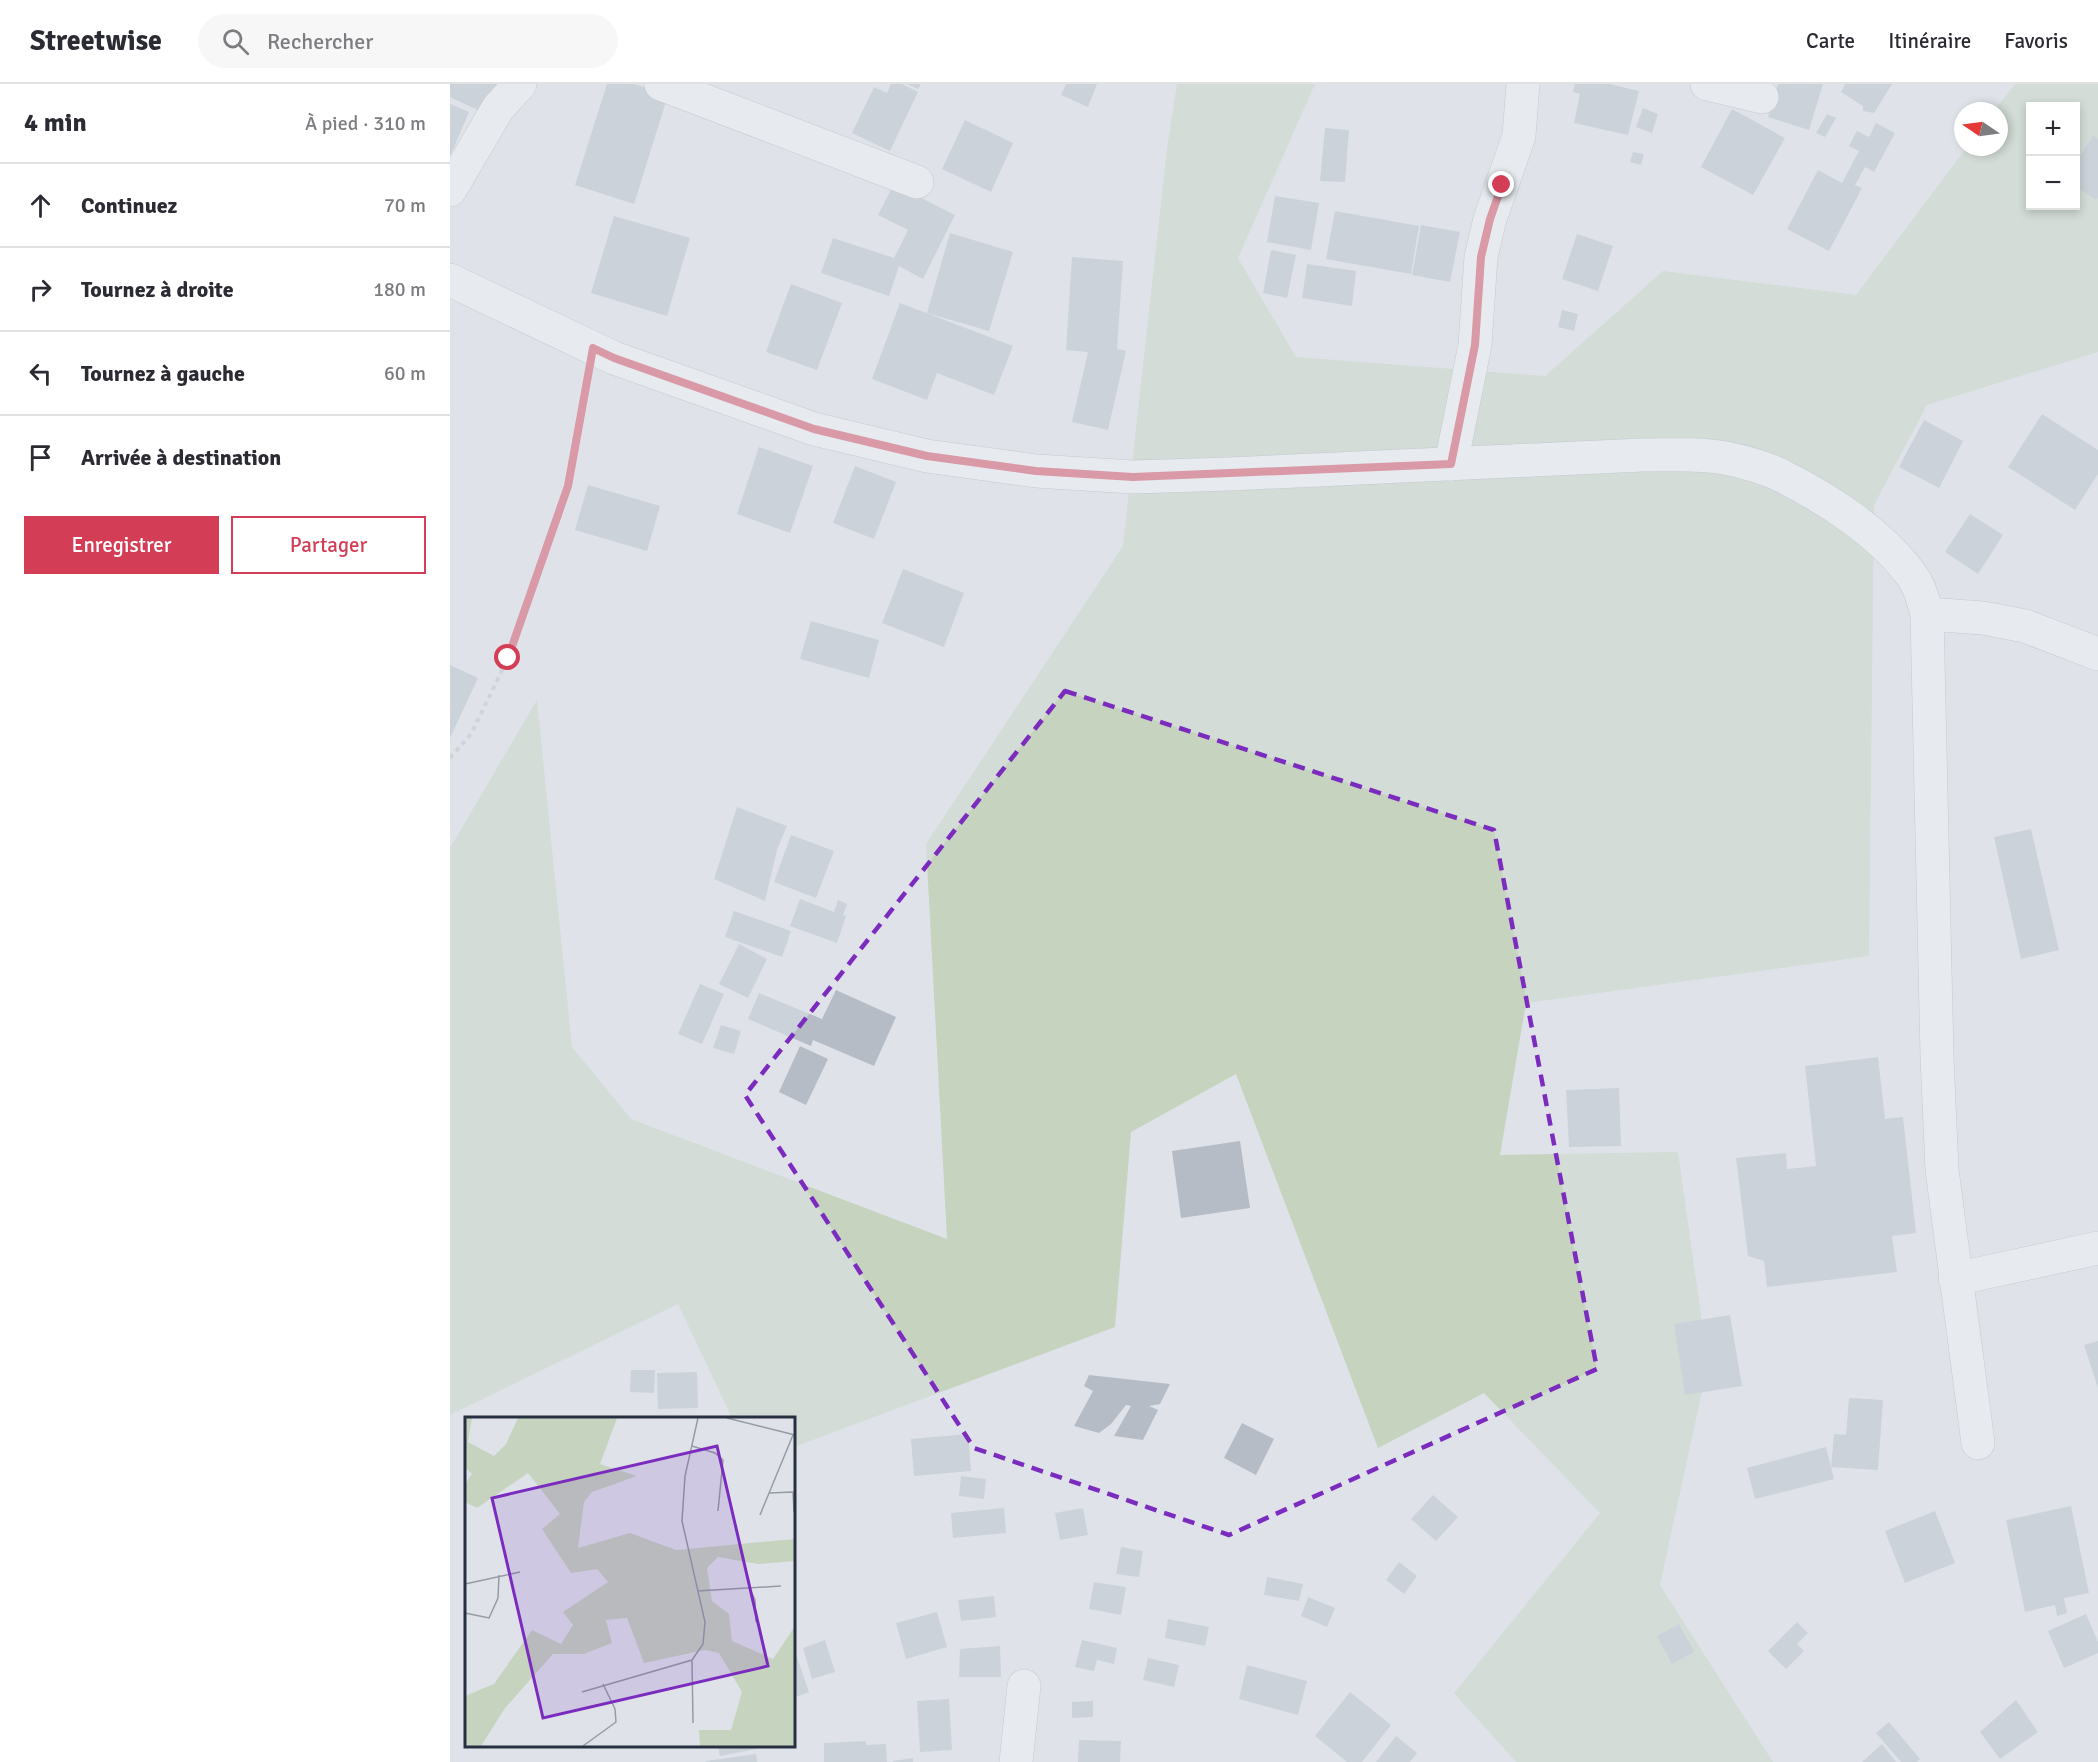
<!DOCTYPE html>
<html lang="fr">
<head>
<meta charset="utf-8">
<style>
	body { margin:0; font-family:Signika,sans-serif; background:#f7f7f7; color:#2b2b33 }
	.controls { position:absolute; right:18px; top:18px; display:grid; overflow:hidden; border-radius:0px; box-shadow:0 3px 9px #0003 }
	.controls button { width:54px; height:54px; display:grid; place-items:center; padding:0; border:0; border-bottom:2px solid #e1e1e2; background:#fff; color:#2b2b33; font:30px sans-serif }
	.compass { position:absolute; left:1504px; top:18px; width:54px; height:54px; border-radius:50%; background:#fff; box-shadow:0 3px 9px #0003; rotate:283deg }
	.stop { position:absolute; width:18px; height:18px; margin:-14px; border:4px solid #d33e56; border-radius:50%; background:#fff }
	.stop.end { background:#d33e56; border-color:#fff; box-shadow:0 2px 6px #0008 }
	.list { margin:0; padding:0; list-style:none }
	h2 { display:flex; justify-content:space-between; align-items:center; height:78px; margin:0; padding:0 24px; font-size:26px }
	h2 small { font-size:20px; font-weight:400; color:#7c7c81 }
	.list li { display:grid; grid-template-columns:39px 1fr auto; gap:18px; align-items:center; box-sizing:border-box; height:84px; padding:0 24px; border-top:2px solid #e1e1e2 }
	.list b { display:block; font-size:22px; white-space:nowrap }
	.list em { font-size:20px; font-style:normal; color:#7c7c81 }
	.actions { display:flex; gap:12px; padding:18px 24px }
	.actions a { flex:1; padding:14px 0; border:2px solid #d33e56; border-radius:0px; text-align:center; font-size:21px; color:#d33e56 }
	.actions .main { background:#d33e56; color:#fff }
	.icon { flex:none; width:33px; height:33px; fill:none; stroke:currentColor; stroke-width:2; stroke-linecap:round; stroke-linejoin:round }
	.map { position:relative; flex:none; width:1648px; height:1678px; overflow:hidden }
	header { display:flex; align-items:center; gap:36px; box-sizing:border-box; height:84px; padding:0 30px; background:#fff; border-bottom:2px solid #e1e1e2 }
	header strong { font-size:28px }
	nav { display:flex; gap:33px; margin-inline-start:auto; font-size:21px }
	.search { width:420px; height:54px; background:#f7f7f7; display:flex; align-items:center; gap:15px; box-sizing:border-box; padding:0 21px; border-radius:33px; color:#7c7c81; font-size:22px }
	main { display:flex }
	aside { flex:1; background:#fff }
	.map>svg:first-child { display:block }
	.green { fill:#c5d3bf; fill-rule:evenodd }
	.building { fill:#b6bcc6 }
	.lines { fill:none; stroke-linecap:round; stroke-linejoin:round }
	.minor-casing { stroke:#a4aab3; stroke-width:34 }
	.path { stroke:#bdc0c7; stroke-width:4; stroke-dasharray:4.5 4.5; stroke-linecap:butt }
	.minor { stroke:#f2f3f7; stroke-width:33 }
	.route { stroke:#d33e56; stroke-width:8 }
	.marked { fill:none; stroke:#7b2cbf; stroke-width:4.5; stroke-dasharray:12 8; stroke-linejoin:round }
	.inset-road { fill:none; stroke:#959ba5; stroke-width:1.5 }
	.view { fill:#7b2cbf; fill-opacity:0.15; stroke:#7b2cbf; stroke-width:3 }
	.inset-edge { fill:none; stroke:#273040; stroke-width:3 }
</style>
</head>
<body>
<header>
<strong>Streetwise</strong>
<div class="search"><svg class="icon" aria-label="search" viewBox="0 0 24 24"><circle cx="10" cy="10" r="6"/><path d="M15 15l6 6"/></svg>Rechercher</div>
<nav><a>Carte</a><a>Itinéraire</a><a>Favoris</a></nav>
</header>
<main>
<aside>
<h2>4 min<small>À pied · 310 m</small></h2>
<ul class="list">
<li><svg class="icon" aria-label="ahead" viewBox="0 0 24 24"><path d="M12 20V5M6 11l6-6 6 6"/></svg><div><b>Continuez</b></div><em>70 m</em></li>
<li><svg class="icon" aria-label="right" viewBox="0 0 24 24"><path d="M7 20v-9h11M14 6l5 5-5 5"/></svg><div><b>Tournez à droite</b></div><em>180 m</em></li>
<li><svg class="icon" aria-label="left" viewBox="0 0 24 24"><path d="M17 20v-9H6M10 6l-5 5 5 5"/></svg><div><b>Tournez à gauche</b></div><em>60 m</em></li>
<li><svg class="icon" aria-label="arrive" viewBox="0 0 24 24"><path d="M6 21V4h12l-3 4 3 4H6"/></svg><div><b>Arrivée à destination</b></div></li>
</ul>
<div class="actions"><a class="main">Enregistrer</a><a>Partager</a></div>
</aside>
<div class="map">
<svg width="1648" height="1678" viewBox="0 0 1648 1678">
	<rect width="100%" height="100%" fill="#dfe3e9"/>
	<path class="green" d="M727 0H865L788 174 846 273 1095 292 1213 187 1406 211 1517 63H1549V27H1544L1565 0H1648V268L1477 321 1424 421 1419 872 1076 919 1050 1071 1228 1068 1258 1280 1210 1501 1323 1678H1066L1004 1609 1150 1429 1034 1309 928 1364 786 990 681 1048 665 1243 344 1363V1334H282L228 1220 0 1331V764L87 616 122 963 181 1035 497 1155 476 760 673 462 717 64ZM1580 22H1626V122H1580Z"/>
	<g class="building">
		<polygon points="0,0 61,0 32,28 0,13"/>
		<polygon points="157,0 184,0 218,11 184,120 125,101"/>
		<polygon points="441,0 452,0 468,8 440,67 402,49 424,3 437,9"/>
		<polygon points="457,0 471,0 468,5"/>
		<polygon points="616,0 647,0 638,23 611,11"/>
		<polygon points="1125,0 1159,0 1189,7 1178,51 1124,39 1130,10 1123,8"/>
		<polygon points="1328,0 1373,0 1359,46 1318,33"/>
		<polygon points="1395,0 1442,0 1424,29 1413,27 1413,22 1391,8"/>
		<polygon points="0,20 19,28 0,72"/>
		<polygon points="1193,24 1208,30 1202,49 1186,43"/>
		<polygon points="1282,25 1335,54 1303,111 1251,83"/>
		<polygon points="1377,30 1386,34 1375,53 1366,49"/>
		<polygon points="515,36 563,59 541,108 492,85"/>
		<polygon points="1426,39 1445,49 1424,88 1415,83 1405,101 1412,104 1379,167 1337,145 1368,86 1392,99 1409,67 1399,62 1407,47 1419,53"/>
		<polygon points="875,44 899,46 895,98 870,97"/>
		<polygon points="1643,51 1648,55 1648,113 1646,116 1626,102 1626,79"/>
		<polygon points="1183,68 1194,70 1191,81 1180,78"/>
		<polygon points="444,100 505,131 473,195 449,182 439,212 371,189 383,154 444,174 458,146 428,131"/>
		<polygon points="825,112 869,119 861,166 817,158"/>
		<polygon points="885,127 969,142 961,190 876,175"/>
		<polygon points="164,132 240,154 217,232 141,209"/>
		<polygon points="971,141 1010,148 1000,198 962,191"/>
		<polygon points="500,149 563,168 539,247 477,229"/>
		<polygon points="1127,150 1163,162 1148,207 1112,195"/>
		<polygon points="821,166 846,171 837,214 813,209"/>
		<polygon points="622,173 673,177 667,265 676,267 658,346 622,338 638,268 616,266"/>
		<polygon points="857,180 906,187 902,222 852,214"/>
		<polygon points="341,200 392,219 367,286 316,268"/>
		<polygon points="450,219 563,262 544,311 487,289 477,316 422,295"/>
		<polygon points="1112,226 1128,230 1124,247 1108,243"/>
		<polygon points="1592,330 1648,366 1648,390 1625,426 1558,383"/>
		<polygon points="1474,336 1513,357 1489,404 1449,383"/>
		<polygon points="309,363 363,382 340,449 287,430"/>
		<polygon points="405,382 446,398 424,455 383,439"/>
		<polygon points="138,401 210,422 197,467 125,446"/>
		<polygon points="1520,430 1553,451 1528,490 1495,468"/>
		<polygon points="453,485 514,509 494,563 432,539"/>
		<polygon points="361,537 429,556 419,594 350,575"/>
		<polygon points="0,581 28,594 0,654"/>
		<polygon points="287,723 337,742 327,766 315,817 264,795"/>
		<polygon points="1581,745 1609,866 1571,875 1544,753"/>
		<polygon points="341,751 384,767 366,814 324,798"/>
		<polygon points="350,815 384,828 388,816 397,820 393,831 396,832 387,859 340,842"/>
		<polygon points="284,827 341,847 332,873 275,853"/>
		<polygon points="289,860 317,875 298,914 269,900"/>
		<polygon points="250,900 274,910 252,960 228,950"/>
		<polygon points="386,906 446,933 424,982 363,956 361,962 298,935 309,909 372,935"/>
		<polygon points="271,941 291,947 284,970 263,964"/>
		<polygon points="350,962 378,975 356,1021 329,1008"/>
		<polygon points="1428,973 1435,1035 1453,1033 1466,1149 1442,1152 1447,1188 1317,1203 1314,1177 1298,1172 1286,1074 1336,1069 1337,1085 1366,1082 1355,982"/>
		<polygon points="1169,1004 1171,1062 1119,1063 1116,1006"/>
		<polygon points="790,1057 800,1124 731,1134 722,1067"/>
		<polygon points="1280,1231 1292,1302 1235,1311 1224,1240"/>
		<polygon points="1648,1257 1648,1304 1634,1261"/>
		<polygon points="181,1286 205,1286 204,1309 180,1308"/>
		<polygon points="247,1288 248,1324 208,1325 207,1289"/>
		<polygon points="639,1291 720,1300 710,1320 699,1322 708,1326 693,1356 664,1352 681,1322 676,1321 661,1340 649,1349 624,1342 643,1307 634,1302"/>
		<polygon points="1399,1314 1433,1316 1428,1386 1381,1383 1384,1395 1305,1415 1297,1384 1376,1363 1381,1383 1384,1350 1396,1351"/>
		<polygon points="792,1339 824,1355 806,1391 774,1374"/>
		<polygon points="518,1350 521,1387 464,1392 461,1355"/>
		<polygon points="511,1392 536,1395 534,1415 509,1412"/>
		<polygon points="983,1411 1008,1433 986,1457 961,1435"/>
		<polygon points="1621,1422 1639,1509 1614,1514 1617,1529 1607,1532 1605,1521 1575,1528 1556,1436"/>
		<polygon points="554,1424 556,1449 503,1454 501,1429"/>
		<polygon points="633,1424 638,1451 610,1456 605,1429"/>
		<polygon points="1485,1427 1505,1479 1455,1499 1435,1447"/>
		<polygon points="671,1463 693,1467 689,1493 666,1490"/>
		<polygon points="949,1478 967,1492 954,1510 936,1496"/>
		<polygon points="817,1493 853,1500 849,1517 814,1511"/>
		<polygon points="644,1498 676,1503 671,1531 639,1525"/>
		<polygon points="544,1512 546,1533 511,1537 508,1516"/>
		<polygon points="858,1513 885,1524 877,1543 851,1532"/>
		<polygon points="487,1528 497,1563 456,1575 446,1539"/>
		<polygon points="1636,1530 1648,1558 1648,1569 1614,1584 1598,1547"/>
		<polygon points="718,1535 759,1543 755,1562 715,1554"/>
		<polygon points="1347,1538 1358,1549 1347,1560 1354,1567 1336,1585 1318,1567"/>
		<polygon points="1229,1540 1244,1568 1222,1580 1207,1552"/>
		<polygon points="375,1556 385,1588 362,1595 353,1564"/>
		<polygon points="632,1556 667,1564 664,1580 647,1576 644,1587 625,1583"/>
		<polygon points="550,1562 551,1593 509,1593 510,1565"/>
		<polygon points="347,1573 359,1608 346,1613 344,1607 344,1574"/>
		<polygon points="698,1574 729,1581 724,1603 693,1596"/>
		<polygon points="797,1581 857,1597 848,1631 789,1615"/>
		<polygon points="900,1608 941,1641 912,1678 897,1678 865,1652"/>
		<polygon points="499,1615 502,1666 470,1668 467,1617"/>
		<polygon points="1566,1616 1588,1648 1550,1675 1530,1648"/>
		<polygon points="643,1617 643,1633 622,1634 622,1618"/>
		<polygon points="1439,1638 1470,1675 1467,1678 1451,1678 1426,1649"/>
		<polygon points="946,1652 967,1669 960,1678 926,1678"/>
		<polygon points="629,1656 671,1657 670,1678 628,1678"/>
		<polygon points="416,1657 416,1661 436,1660 437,1678 374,1678 374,1659"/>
		<polygon points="1432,1660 1446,1678 1412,1678"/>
		<polygon points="268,1662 306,1662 306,1665 270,1672"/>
		<polygon points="306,1670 307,1678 256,1678 256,1677"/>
		<polygon points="463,1674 463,1678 443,1678 443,1677"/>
	</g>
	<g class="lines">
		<g class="minor-casing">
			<g id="minor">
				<polyline points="211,0 467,98"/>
				<polyline points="1257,0 1312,13"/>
				<polyline points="0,106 48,24 70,0"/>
				<path d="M0 196 164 274 364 345 477 372 586 387 683 393 779 390 1192 371C1219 371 1248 369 1275 374 1291 377 1317 384 1332 392 1376 414 1429 448 1459 488 1469 500 1473 515 1477 530L1487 973 1492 1086 1528 1359"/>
				<polyline points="1001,380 1025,261 1031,173 1040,135 1069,52 1073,0"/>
				<polyline points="1477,530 1533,534 1575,542 1648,570"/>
				<polyline points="1505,1195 1648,1164"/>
				<polyline points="566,1678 574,1602"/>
			</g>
		</g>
		<polyline class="path" points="0,674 21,650 58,574 118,402 137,297"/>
		<use href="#minor" class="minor"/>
	</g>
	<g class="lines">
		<polyline class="route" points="58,574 118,402 143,264 164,274 364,345 477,372 586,387 683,393 1001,380 1025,261 1031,173 1040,135 1052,101"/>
	</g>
	<path d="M0 0H1648V1678H0ZM615 607 1044 746 1147 1285 779 1451 524 1364 295 1011Z" fill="#dfe3e9" fill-opacity=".55" fill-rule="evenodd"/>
	<path class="marked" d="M615 607 1044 746 1147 1285 779 1451 524 1364 295 1011Z"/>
	<g transform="translate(15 1333)">
		<rect width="330" height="330" fill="#dfe3e9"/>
		<path d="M0 1H7L3 25 29 39 41 27 53 1H152L135 47 172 59 127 75 119 85 113 131 165 116 211 133 330 122V144L293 147 253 140 242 151 247 184 264 197 267 224 308 242 330 209V329H235L234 313H266L277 275 254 236 240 233 179 246 162 201 141 203 147 226 119 237H88L40 291 16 329H0V279L29 267 67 213 96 227 108 208 98 195 143 165 132 152 106 156 77 112 95 97 63 56 12 91 0 85V67L7 57 0 50Z" fill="#c5d3bf"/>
		<path class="inset-road" d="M262 1 330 18M227 29 250 36 258 43 253 94M304 76 328 75 329 95M295 98 328 18M0 167 55 155M285 172 290 183 291 205M232 174 316 169M0 196 24 201 33 181 34 158M227 243 228 306M117 275 227 243 238 227 240 205 217 104 220 59 233 1M118 329 151 305 150 292 138 267"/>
		<path class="view" d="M252 29 303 249 78 301 27 81Z"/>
		<rect width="330" height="330" class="inset-edge"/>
	</g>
</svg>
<div class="controls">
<button>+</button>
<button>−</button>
</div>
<svg class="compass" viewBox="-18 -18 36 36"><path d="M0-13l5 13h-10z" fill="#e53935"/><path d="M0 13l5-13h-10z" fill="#7c7c81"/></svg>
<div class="stop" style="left:58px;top:574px"></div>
<div class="stop end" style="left:1052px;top:101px"></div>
</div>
</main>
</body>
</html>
